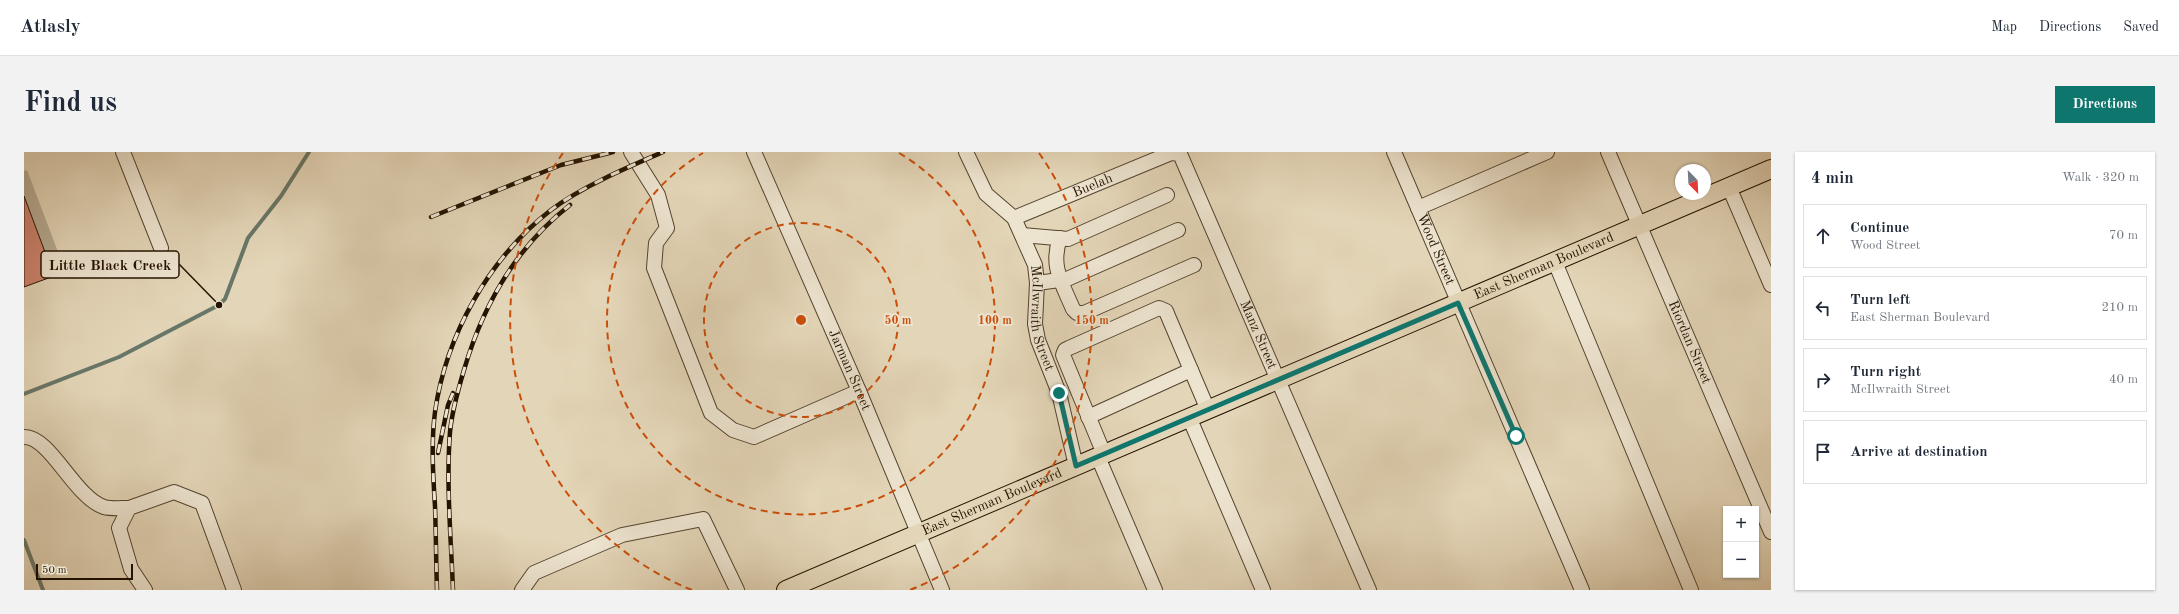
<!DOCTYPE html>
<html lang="en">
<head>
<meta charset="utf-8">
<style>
	body { margin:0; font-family:"Old Standard TT",serif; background:#f2f2f3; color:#1f2937 }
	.controls { position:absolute; right:12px; bottom:12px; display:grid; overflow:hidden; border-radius:0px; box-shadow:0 1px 3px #0004 }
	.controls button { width:36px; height:36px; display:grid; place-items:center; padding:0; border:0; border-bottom:1px solid #e0e1e3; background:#fff; color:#1f2937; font:20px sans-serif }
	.compass { position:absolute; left:1651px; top:12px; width:36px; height:36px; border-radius:50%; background:#fff; box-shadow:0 1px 3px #0004; rotate:156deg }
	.scale { position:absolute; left:12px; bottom:10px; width:97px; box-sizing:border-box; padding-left:4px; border:2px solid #241300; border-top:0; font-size:11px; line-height:14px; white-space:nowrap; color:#241300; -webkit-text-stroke:3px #ede4d0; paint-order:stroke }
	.stop { position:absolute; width:12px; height:12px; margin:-9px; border:3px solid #0f766e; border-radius:50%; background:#fff }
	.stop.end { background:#0f766e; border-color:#fff; box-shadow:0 1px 4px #0008 }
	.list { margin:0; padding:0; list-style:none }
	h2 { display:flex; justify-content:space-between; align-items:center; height:52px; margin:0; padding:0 16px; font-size:17px }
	h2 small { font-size:13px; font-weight:400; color:#747a83 }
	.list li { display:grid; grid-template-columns:26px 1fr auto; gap:12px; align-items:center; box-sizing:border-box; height:64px; margin:0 8px 8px; padding:0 8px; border:1px solid #e0e1e3; border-radius:0px }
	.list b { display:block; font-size:15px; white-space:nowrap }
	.list p { margin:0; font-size:13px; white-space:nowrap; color:#747a83 }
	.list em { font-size:13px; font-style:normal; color:#747a83 }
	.icon { flex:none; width:22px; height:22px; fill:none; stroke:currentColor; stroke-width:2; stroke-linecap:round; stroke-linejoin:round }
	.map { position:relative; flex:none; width:1747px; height:438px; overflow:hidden; border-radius:0px }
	header { display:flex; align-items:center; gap:24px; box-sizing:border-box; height:56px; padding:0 20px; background:#fff; border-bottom:1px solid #e0e1e3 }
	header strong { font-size:19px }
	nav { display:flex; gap:22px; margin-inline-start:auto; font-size:14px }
	.intro { display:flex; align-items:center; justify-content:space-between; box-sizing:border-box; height:96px; padding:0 24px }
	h1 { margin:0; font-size:28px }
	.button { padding:10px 18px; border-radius:0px; background:#0f766e; color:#fff; font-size:14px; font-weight:700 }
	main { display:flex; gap:24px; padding:0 24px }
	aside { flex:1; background:#fff; border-radius:0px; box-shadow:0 1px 3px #0004 }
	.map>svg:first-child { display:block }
	.shadow { fill:#0003 }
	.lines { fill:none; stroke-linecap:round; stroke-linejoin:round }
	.stream { stroke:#687768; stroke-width:4 }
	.building { fill:#cb816b; stroke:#241300 }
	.minor-casing { stroke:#54442e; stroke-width:16 }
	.major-casing { stroke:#241300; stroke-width:20 }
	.minor { stroke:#ede4d0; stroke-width:14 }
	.major { stroke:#e3d5b7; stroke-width:18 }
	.rail-casing { stroke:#241300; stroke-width:4.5 }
	.rail { stroke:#ede4d0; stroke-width:3; stroke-dasharray:9; stroke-linecap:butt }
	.route { stroke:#0f766e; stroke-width:5 }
	.ring { fill:none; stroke:#cb4e0a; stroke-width:2; stroke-dasharray:7 5 }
	.labels { text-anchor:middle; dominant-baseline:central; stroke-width:4; stroke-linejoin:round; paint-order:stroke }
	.street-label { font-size:14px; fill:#241300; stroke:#ede4d0 }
	.centre { fill:#cb4e0a; stroke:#ede4d0; stroke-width:2 }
	.ring-label { font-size:12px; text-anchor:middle; font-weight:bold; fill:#cb4e0a; stroke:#ede4d0; stroke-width:4; stroke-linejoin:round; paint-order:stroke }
	.leader { fill:none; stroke:#241300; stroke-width:1.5 }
	.callout-dot { fill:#241300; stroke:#ede4d0; stroke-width:1.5 }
	.callout { fill:#ede4d0; stroke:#241300; stroke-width:1.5 }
	.callout-label { font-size:15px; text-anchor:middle; font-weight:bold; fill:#241300 }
</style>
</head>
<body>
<header>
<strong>Atlasly</strong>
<nav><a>Map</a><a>Directions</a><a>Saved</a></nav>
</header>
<div class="intro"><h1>Find us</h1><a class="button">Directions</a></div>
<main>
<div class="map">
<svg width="1747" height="438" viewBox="0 0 1747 438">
	<rect width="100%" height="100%" fill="#e3d5b7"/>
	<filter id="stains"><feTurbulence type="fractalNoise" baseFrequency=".005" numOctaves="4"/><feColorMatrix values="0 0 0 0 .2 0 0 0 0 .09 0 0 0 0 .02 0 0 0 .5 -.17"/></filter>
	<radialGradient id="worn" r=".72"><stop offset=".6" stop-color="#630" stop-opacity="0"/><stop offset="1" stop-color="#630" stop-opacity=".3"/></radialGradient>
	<polygon class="shadow" points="3,18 39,113 29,123 0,134 0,19"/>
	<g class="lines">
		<g class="stream">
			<polyline points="0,242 95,205 195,153 201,147 224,86 257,44 285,0"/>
			<polyline points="0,388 19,438"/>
		</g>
	</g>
	<polygon class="building" points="0,44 30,124 0,135"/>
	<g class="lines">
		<g class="minor-casing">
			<g id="minor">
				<polyline points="99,0 137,96"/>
				<polyline points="607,0 634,43 643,76 632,91 630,116 687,261 709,278 730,285 835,239"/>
				<path id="s1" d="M730 0 835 239 918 438"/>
				<path id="s2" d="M942 0 962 42 990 66 1011 113 1013 131 1011 172 1014 188 1035 241 1052 314"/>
				<path id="s3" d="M1370 0 1558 438"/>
				<path id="s4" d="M1584 0 1747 380"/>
				<polyline points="1705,35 1747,133"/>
				<polyline points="1394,56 1523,0"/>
				<path id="s5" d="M990 66 1147 1 1156 2 1345 438"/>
				<polyline points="998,83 1044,87 1143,43"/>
				<path d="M1036 86C1026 114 1038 131 1049 157L1053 161H1060L1170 113"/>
				<polyline points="1531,110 1667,438"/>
				<polyline points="1013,131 1043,127 1154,78"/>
				<polyline points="1064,265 1167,218"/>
				<polyline points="1165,265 1239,438"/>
				<path d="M0 285C26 284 51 346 80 355 87 357 97 356 105 356"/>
				<polyline points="1080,302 1039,203 1041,198 1045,196 1135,156 1142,159 1144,164 1184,258"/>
				<polyline points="1074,305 1131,438"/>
				<polyline points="121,438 107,417 95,376 105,356 150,340 178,351 210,438"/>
				<polyline points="498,438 510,421 598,383 679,367 713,438"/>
			</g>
		</g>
		<g class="major-casing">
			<g id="major">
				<path id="s6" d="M762 438 1747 17"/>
			</g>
		</g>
		<use href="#minor" class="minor"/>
		<use href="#major" class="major"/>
		<g class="rail-casing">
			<g id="rail">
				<polyline points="407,65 537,13 589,0"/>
				<polyline points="414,301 424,253 429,241"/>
				<path d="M413 438C412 410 412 382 411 354 409 323 407 291 411 260 422 183 465 106 527 58 557 35 604 15 639 0"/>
				<path d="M429 438C427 386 422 332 426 280 428 259 434 238 440 218 459 153 492 95 546 53"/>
			</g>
		</g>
		<use href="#rail" class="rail"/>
	</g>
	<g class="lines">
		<polyline class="route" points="1035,241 1052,314 1434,151 1492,284"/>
	</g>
	<g class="ring">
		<circle cx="777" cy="168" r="97"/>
		<path d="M875 1A194 194 0 1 1 679 1"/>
		<path d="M668 438A291 291 0 0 1 539 1M1015 1A291 291 0 0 1 886 438"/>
	</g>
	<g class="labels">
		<g class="street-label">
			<text stroke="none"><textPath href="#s5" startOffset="85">Buelah</textPath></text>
			<text stroke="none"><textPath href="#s3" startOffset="106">Wood Street</textPath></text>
			<text stroke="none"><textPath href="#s6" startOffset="824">East Sherman Boulevard</textPath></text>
			<text stroke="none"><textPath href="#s2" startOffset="189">McIlwraith Street</textPath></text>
			<text stroke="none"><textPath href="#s5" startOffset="376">Manz Street</textPath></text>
			<text stroke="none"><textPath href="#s4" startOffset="207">Riordan Street</textPath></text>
			<text stroke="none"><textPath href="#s1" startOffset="238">Jarman Street</textPath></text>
			<text stroke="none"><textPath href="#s6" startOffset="224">East Sherman Boulevard</textPath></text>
		</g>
	</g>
	<circle cx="777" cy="168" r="6" class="centre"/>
	<g class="ring-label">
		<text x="874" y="172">50 m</text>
		<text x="971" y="172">100 m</text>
		<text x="1068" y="172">150 m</text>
	</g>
	<path class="leader" d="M195 153L155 112"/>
	<circle class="callout-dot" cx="195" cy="153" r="4"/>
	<rect class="callout" x="17" y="99" width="138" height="27" rx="4"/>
	<g class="callout-label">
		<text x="86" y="118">Little Black Creek</text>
	</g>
	<rect width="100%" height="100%" filter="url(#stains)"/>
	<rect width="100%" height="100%" fill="url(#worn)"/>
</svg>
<div class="controls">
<button>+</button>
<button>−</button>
</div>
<svg class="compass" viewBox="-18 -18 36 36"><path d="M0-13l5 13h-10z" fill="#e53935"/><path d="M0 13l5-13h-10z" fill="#747a83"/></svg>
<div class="scale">50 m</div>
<div class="stop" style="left:1492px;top:284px"></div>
<div class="stop end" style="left:1035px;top:241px"></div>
</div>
<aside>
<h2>4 min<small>Walk · 320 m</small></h2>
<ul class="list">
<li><svg class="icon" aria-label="ahead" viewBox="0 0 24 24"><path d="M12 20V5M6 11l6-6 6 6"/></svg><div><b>Continue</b><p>Wood Street</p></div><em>70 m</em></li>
<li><svg class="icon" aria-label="left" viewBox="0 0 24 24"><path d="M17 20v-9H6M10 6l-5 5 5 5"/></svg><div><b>Turn left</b><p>East Sherman Boulevard</p></div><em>210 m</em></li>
<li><svg class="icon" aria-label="right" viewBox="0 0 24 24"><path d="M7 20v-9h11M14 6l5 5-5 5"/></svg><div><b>Turn right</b><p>McIlwraith Street</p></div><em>40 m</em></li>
<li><svg class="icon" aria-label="arrive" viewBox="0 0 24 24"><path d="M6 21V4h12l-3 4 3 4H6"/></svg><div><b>Arrive at destination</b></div></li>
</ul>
</aside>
</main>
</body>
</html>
